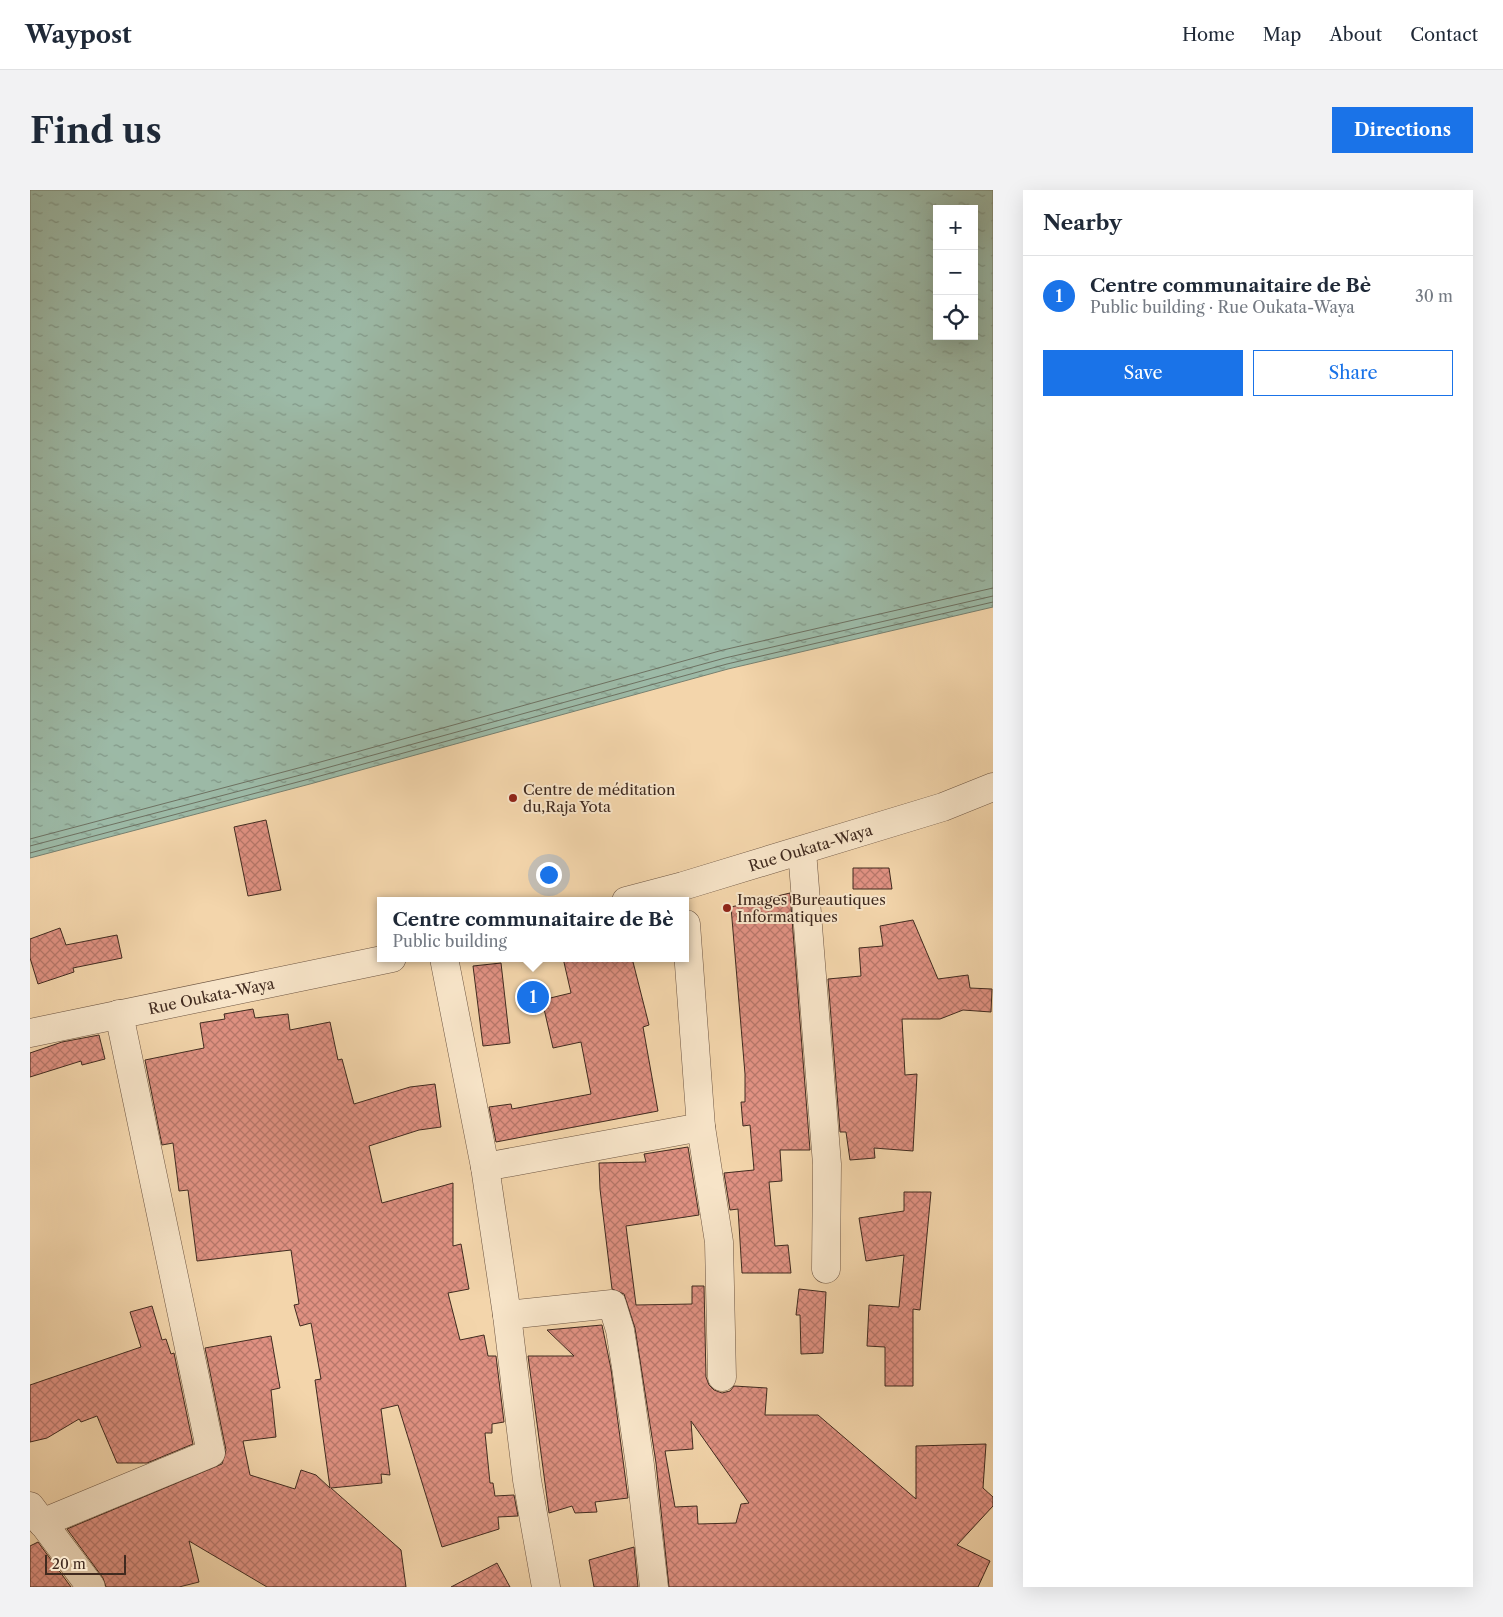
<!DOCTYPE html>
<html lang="en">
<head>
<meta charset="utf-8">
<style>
	body { margin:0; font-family:"Libre Caslon Text",serif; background:#f2f2f3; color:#1f2937 }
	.controls { position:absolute; right:15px; top:15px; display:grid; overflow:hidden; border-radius:0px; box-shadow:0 5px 20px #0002 }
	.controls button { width:45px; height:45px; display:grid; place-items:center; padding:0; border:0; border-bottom:1px solid #e0e1e3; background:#fff; color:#1f2937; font:25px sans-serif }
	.scale { position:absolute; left:15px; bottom:12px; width:81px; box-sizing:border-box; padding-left:5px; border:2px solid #402a1f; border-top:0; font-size:14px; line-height:18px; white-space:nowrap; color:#402a1f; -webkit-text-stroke:4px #f7e4c8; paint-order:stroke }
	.you { position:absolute; left:518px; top:684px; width:18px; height:18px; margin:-12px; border:4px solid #fff; border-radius:50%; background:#1a73e8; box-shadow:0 0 0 8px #1a73e833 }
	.badge { display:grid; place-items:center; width:32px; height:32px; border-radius:50%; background:#1a73e8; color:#fff; font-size:16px; font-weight:700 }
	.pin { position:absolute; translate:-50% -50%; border:2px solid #fff; box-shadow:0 1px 5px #0006 }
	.popup { position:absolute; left:347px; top:707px; width:312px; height:65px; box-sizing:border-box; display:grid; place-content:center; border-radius:0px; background:#fff; filter:drop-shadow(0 1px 4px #0005); font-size:16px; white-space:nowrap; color:#747a83 }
	.popup b { font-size:19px; color:#1f2937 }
	.popup::after { content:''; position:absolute; left:50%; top:100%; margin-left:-10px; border:10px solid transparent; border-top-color:#fff }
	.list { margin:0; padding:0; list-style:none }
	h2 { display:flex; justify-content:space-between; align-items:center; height:65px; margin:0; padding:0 20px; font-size:21px }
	h2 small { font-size:16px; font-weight:400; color:#747a83 }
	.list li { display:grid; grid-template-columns:32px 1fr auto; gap:15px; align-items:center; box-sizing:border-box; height:80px; padding:0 20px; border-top:1px solid #e0e1e3 }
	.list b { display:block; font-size:19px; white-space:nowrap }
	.list p { margin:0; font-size:16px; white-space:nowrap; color:#747a83 }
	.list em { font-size:16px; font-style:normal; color:#747a83 }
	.actions { display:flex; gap:10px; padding:15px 20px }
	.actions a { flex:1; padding:11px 0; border:1px solid #1a73e8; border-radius:0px; text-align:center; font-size:18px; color:#1a73e8 }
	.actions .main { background:#1a73e8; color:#fff }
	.icon { flex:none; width:28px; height:28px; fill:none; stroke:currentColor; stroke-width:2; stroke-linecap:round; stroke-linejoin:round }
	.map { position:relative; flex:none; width:963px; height:1397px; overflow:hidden; border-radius:0px }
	header { display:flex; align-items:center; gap:30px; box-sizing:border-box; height:70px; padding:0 25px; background:#fff; border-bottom:1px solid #e0e1e3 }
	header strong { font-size:24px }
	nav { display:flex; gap:28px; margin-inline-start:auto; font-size:18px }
	.intro { display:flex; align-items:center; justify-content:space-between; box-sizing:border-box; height:120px; padding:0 30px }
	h1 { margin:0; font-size:35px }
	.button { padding:12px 22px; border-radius:0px; background:#1a73e8; color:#fff; font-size:18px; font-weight:700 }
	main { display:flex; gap:30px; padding:0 30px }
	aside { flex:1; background:#fff; border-radius:0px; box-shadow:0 5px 20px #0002 }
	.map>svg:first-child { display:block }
	.water { fill:url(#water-ripples); stroke:#778070; fill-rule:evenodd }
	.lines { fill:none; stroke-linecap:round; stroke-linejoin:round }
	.shore { stroke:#6e7262; stroke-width:1 }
	.building { fill:url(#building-cross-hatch); stroke:#402a1f; fill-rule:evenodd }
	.minor-casing { stroke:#6d5542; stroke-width:29 }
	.minor { stroke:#f7e4c8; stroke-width:28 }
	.poi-dot { fill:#8f2418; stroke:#f7e4c8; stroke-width:2 }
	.labels { text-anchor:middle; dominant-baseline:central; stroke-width:4; stroke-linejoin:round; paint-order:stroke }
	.poi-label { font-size:15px; fill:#402a1f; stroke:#f7e4c8; text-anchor:start }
	.street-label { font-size:15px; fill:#402a1f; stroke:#f7e4c8 }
</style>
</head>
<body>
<header>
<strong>Waypost</strong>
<nav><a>Home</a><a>Map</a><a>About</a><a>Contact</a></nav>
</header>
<div class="intro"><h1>Find us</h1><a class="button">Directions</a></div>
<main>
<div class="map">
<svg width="963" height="1397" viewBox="0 0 963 1397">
	<defs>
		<pattern id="water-ripples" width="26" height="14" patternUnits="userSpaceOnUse" patternTransform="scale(1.25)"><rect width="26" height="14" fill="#9cb9a6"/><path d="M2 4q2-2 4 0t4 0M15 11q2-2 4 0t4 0" fill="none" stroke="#819787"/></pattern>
		<pattern id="building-cross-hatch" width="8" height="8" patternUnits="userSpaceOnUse" patternTransform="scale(1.25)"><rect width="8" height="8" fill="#e09182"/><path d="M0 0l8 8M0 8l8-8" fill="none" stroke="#b7776a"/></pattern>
	</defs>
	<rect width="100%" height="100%" fill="#f3d5ab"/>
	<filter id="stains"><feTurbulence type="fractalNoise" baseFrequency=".004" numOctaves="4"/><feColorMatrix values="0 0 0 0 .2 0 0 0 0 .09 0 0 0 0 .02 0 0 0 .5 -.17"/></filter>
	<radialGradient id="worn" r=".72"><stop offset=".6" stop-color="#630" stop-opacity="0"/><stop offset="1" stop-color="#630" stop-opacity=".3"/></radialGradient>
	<path class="water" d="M0 0H963V417L698 479 280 594 0 668ZM907 19H944V146H907Z"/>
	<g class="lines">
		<g class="shore">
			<polyline points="0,649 276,576 693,460 963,398"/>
			<polyline points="0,656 278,583 695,468 963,406"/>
			<polyline points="0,663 279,589 697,474 963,412"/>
		</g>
	</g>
	<g class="building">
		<polygon points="236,630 251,700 218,706 204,637"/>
		<polygon points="823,678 859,678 862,699 823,699"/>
		<polygon points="760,703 780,960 750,960 752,991 739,992 745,1056 758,1055 761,1083 712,1083 708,1019 700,1020 694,983 724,980 720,935 713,936 711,912 715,912 715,884 701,717"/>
		<polygon points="883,730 908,789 938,785 940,798 962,799 961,822 933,820 910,829 872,829 875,885 887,884 883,961 844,958 845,968 820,970 816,942 810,942 798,789 831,786 829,758 853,756 850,736"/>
		<polygon points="30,738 36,755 87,745 92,768 43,778 44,782 8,794 0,768 0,749"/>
		<polygon points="533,768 602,768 619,835 613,837 628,921 466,952 459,917 481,914 482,919 561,904 551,852 523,858 512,810 541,803"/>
		<polygon points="471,773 480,853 453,856 443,776"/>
		<polygon points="223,819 225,828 258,824 260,840 300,832 308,870 312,869 324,914 380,897 405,894 411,937 389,940 339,956 352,1013 423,993 423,1056 431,1054 439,1099 418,1103 430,1150 454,1145 458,1166 466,1166 474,1232 462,1234 462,1243 455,1243 460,1293 463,1293 465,1306 484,1305 488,1326 468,1327 469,1339 412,1357 368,1215 351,1219 360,1285 351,1284 352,1293 301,1298 371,1360 376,1397 237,1397 159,1351 169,1392 149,1397 76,1397 73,1388 37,1339 192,1274 196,1260 175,1158 241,1146 250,1198 241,1200 246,1247 213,1251 220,1285 265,1299 271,1280 286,1285 300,1298 285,1190 291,1189 281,1133 270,1136 264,1115 269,1114 261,1060 167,1071 158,1000 149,1001 143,953 132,955 115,870 174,858 170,833 195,829 194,824"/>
		<polygon points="69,845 75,869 52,875 51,871 0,887 0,863 32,852"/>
		<path d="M658 957 669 1025 596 1036 606 1115 662 1114V1096H674L676 1187 679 1195 684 1200 692 1203 700 1201 704 1196 737 1198 735 1225H788L886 1309V1256L956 1254 953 1298 963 1307V1316L927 1355 960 1371 948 1397H639L626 1273 605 1138 594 1104 582 1099 570 999 569 973 616 972 614 964ZM661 1231 719 1313 711 1314 706 1333 668 1334 667 1316 645 1317 635 1261 663 1259Z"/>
		<polygon points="874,1002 901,1002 890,1120 883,1119 883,1196 855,1196 855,1157 837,1156 839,1115 869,1117 874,1065 836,1071 829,1028 874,1021"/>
		<polygon points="769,1099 796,1102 793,1163 771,1164 770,1125 766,1125"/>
		<polygon points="122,1116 132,1150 136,1149 141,1164 144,1163 163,1254 117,1273 87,1273 67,1226 51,1232 49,1229 17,1248 0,1252 0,1195 111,1157 100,1122"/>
		<polygon points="572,1135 581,1179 598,1308 565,1312 567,1322 545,1323 542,1316 519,1323 498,1166 544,1166 517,1140"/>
		<polygon points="8,1352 41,1397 0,1397 0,1356"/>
		<polygon points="604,1357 608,1397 564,1397 559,1370"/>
		<polygon points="467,1373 480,1397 421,1397"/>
	</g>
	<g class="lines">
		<g class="minor-casing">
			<g id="minor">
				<polyline points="772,661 797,974 796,1079"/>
				<path id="s1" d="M596 711 653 696 913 617 963 597"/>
				<polyline points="656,734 671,937 689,1052 692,1187"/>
				<polyline points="414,768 455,977 477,1125 497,1290 516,1397"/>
				<path id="s2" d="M0 843 362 768"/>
				<polyline points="455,977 671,937"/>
				<polyline points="477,1125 582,1114 590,1140 596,1177 610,1275 624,1397"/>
				<polyline points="0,1316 61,1397"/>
				<polyline points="12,1333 181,1263 89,824"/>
			</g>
		</g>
		<use href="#minor" class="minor"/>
	</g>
	<g class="poi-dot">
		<circle cx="483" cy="608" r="5"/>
		<circle cx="697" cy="718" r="5"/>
	</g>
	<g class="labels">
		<g class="poi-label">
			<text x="493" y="599">Centre de méditation<tspan x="493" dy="17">du,Raja Yota</tspan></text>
			<text x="707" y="709">Images Bureautiques<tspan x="707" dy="17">Informatiques</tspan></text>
		</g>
		<g class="street-label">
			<text stroke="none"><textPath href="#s1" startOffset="192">Rue Oukata-Waya</textPath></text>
			<text stroke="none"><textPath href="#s2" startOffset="185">Rue Oukata-Waya</textPath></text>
		</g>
	</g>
	<rect width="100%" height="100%" filter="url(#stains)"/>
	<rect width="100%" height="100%" fill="url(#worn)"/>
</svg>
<div class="controls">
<button>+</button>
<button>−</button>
<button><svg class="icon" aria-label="locate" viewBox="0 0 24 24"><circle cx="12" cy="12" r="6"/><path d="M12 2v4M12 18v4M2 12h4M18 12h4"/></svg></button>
</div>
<div class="scale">20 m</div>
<div class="you"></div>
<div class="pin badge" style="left:503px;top:807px">1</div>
<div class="popup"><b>Centre communaitaire de Bè</b>Public building</div>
</div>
<aside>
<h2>Nearby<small></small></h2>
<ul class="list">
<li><span class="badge">1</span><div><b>Centre communaitaire de Bè</b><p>Public building · Rue Oukata-Waya</p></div><em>30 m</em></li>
</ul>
<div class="actions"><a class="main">Save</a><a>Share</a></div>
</aside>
</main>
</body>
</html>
